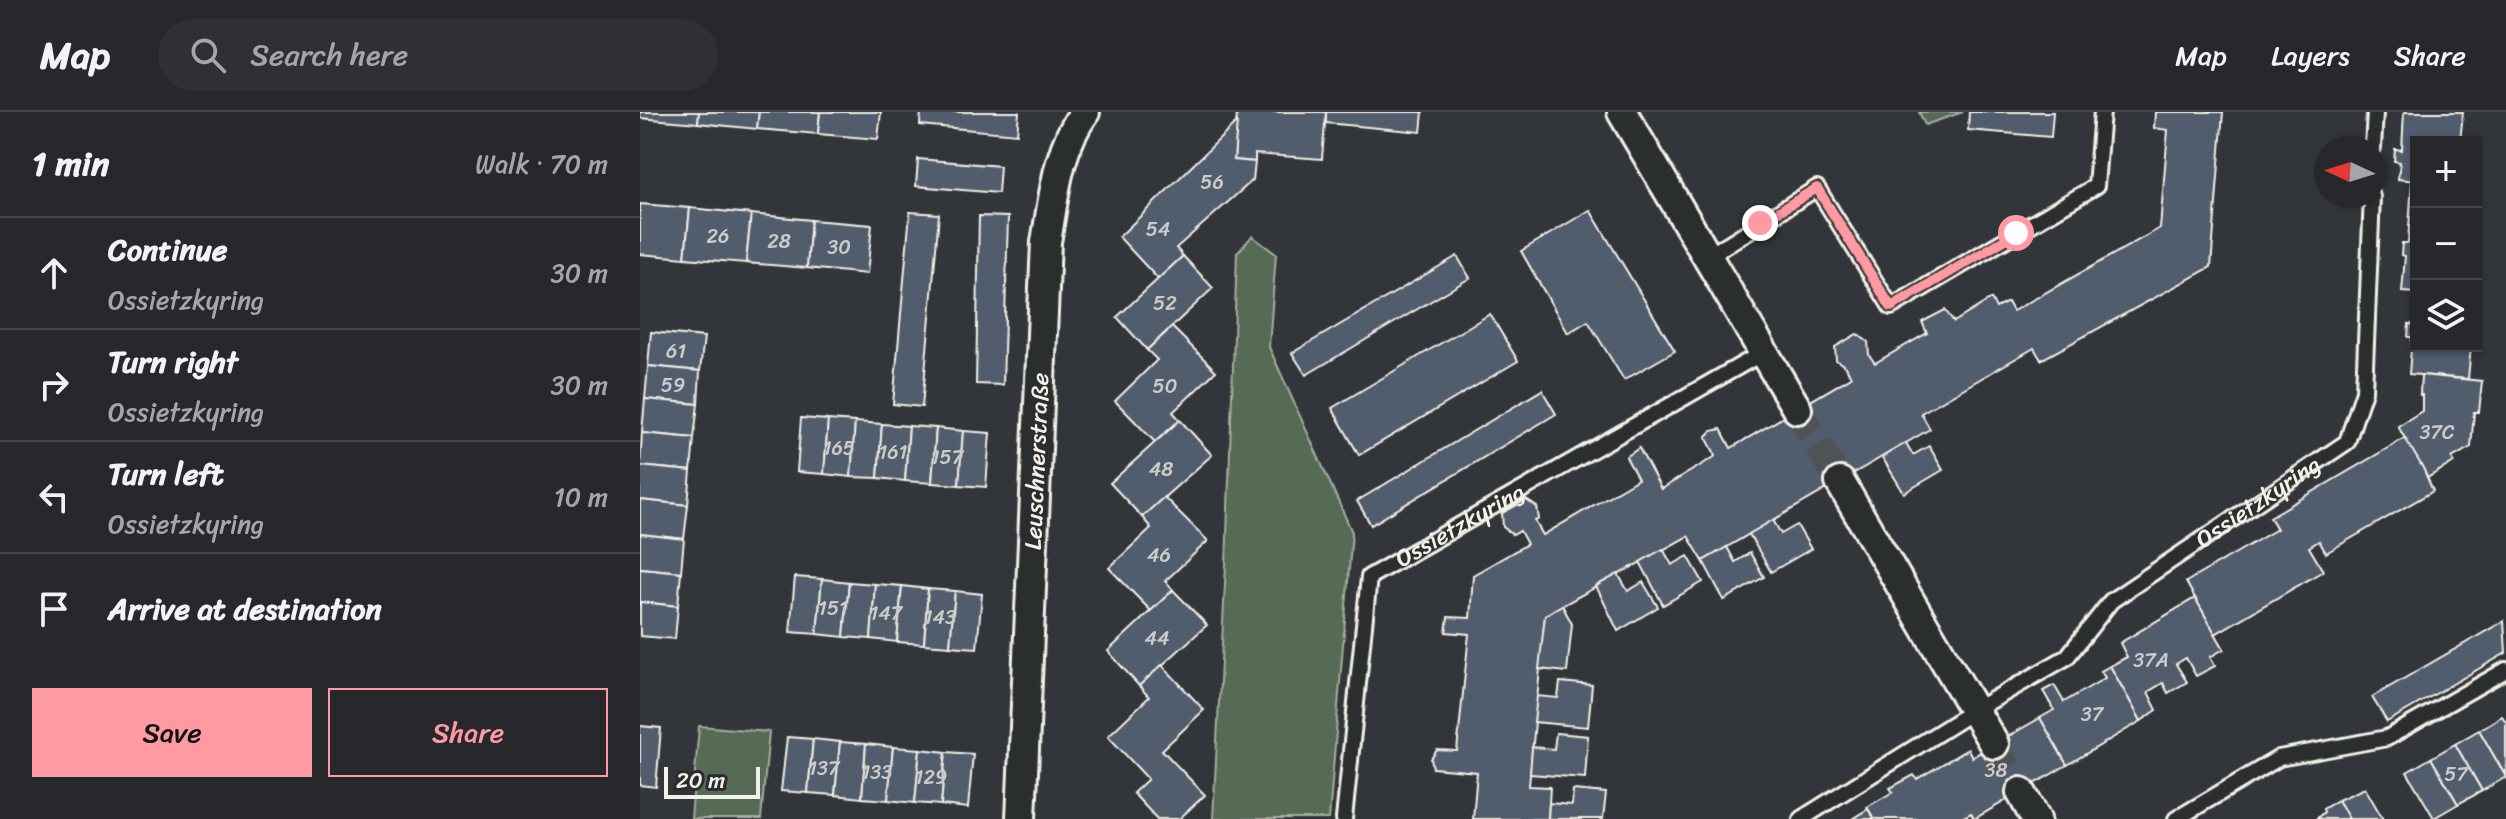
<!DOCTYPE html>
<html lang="en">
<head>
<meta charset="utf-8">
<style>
	body { margin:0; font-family:Sriracha,sans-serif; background:#2e3034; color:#f1f3f6 }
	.controls { position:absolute; right:24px; top:24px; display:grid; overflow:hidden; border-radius:0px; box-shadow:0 2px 6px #0004 }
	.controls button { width:72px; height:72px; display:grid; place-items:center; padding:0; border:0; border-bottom:2px solid #424448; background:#26282c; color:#f1f3f6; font:40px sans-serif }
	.compass { position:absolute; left:1674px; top:24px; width:72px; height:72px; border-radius:50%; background:#26282c; box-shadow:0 2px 6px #0004; rotate:274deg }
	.scale { position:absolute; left:24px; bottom:20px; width:96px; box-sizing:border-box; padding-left:8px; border:4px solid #f4f1e8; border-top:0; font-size:22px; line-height:28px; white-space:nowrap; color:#f4f1e8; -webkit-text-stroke:6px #2a2d2e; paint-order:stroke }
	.stop { position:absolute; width:24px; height:24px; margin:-18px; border:6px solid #ff9aa2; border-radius:50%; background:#fff }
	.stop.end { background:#ff9aa2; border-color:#fff; box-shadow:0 2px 8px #0008 }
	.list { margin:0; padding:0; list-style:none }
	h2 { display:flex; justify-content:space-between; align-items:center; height:104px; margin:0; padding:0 32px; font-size:34px }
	h2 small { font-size:26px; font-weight:400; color:#a4a6a9 }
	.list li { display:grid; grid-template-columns:52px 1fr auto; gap:24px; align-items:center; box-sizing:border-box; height:112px; padding:0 32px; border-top:2px solid #424448 }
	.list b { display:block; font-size:30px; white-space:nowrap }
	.list p { margin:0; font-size:26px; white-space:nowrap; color:#a4a6a9 }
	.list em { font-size:26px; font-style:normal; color:#a4a6a9 }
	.actions { display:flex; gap:16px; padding:24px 32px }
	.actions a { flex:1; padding:18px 0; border:2px solid #ff9aa2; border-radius:0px; text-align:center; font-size:28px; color:#ff9aa2 }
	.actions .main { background:#ff9aa2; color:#111 }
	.icon { flex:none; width:44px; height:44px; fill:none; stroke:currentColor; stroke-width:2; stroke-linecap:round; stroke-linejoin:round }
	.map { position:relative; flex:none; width:1866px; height:707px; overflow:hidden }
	header { display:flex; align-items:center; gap:48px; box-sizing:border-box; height:112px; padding:0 40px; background:#26282c; border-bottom:2px solid #424448 }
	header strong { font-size:38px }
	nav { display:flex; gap:44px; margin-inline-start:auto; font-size:28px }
	.search { width:560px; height:72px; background:#2e3034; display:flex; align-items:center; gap:20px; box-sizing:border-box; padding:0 28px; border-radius:44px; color:#a4a6a9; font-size:30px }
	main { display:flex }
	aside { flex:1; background:#26282c }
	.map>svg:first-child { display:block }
	.green { fill:#566b56; stroke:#a5ae9f; stroke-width:2 }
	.building { fill:#515c6c; stroke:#f4f1e8; stroke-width:2 }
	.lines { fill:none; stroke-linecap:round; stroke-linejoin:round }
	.street-tunnel { stroke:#4f5254; stroke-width:28; stroke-dasharray:28 14; stroke-linecap:butt }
	.lane-casing { stroke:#f4f1e8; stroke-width:20 }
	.street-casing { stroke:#f4f1e8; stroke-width:34 }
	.lane { stroke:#2a2d2e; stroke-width:14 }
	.street { stroke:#2a2d2e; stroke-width:28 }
	.route { stroke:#ff9aa2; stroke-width:10 }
	.labels { text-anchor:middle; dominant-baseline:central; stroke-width:7; stroke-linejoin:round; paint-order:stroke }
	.number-label { font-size:20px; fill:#cbccc9 }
	.street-label { font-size:24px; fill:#f4f1e8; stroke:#2a2d2e }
</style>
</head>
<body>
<header>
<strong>Map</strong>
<div class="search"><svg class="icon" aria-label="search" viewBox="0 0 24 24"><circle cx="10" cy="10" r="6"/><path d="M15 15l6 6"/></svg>Search here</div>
<nav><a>Map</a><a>Layers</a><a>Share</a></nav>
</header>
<main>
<aside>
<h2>1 min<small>Walk · 70 m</small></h2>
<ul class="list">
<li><svg class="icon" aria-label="ahead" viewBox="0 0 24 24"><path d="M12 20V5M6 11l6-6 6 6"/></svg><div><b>Continue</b><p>Ossietzkyring</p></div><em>30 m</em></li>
<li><svg class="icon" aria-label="right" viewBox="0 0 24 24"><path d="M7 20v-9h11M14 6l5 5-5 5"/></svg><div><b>Turn right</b><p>Ossietzkyring</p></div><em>30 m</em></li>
<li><svg class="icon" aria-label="left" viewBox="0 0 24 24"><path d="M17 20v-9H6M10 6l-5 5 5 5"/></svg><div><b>Turn left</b><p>Ossietzkyring</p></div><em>10 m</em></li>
<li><svg class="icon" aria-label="arrive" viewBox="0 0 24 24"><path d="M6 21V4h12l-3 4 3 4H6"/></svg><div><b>Arrive at destination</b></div></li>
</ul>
<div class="actions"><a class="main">Save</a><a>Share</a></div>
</aside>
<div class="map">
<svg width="1866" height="707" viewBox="0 0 1866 707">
	<rect width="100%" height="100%" fill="#32363a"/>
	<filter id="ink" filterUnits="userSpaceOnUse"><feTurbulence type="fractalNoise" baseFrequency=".0125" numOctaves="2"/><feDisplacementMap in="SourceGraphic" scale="16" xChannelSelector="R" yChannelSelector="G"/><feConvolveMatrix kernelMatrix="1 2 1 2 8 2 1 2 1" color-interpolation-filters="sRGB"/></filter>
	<g filter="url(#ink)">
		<g class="green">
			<polygon points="1279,0 1323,0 1285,13"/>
			<polygon points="612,124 636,142 629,235 712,420 689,707 573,707 586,452 597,141"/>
			<polygon points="59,614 129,620 121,707 51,707"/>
		</g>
		<g class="building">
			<polygon points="0,0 59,0 58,11 0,6"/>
			<polygon points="59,0 119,0 117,17 58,11"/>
			<polygon points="119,0 180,0 178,22 117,17"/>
			<polygon points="180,0 241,0 238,27 178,22"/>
			<polygon points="281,0 379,0 377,22 280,13"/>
			<polygon points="597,0 686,0 682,47 615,42 615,50 594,48"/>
			<polygon points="686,0 783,0 781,20 686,11"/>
			<polygon points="1329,0 1413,0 1411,25 1328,18"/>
			<polygon points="1515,0 1583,0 1571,155 1401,248 1394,236 1281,301 1290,317 1063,449 1048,424 905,503 889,674 910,675 908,707 833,707 837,660 793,656 791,647 797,638 817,639 829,522 806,520 808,505 830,506 833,463 887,432 880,419 873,423 863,415 862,401 886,388 897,395 899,407 895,409 903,423 998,367 986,345 999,336 1021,377 1076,344 1066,325 1072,319 1081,317 1091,336 1211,265 1206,255 1196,248 1195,235 1217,222 1228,230 1229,243 1235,251 1287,221 1282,210 1305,198 1314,210 1351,187 1356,196 1368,190 1373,199 1520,116 1528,18 1514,16"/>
			<polygon points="1764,0 1823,0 1820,30 1776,30 1776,69 1758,67 1760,50 1754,49 1755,37 1762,38"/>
			<polygon points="597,10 594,48 615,50 613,68 536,136 543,144 518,167 479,125"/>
			<polygon points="278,47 360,54 358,81 276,74"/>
			<polygon points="1772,69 1776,69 1776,181 1762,180 1765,144 1761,143 1762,131 1768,131"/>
			<polygon points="0,92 50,96 45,146 0,142"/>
			<polygon points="50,96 111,102 106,151 45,146"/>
			<polygon points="950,98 1035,239 984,268 948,209 928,221 881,139"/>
			<polygon points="270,100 299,102 282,295 253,292"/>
			<polygon points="111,102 171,108 167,156 106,151"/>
			<polygon points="339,104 368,105 363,273 336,272"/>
			<polygon points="171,108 232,113 227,162 167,156"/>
			<polygon points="543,144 573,176 507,238 477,205"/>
			<polygon points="817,144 830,166 666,263 652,241"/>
			<polygon points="1776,182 1776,234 1831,234 1828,267 1769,262 1772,225 1768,225 1769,212 1775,213"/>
			<polygon points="850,202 878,249 719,343 692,296"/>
			<polygon points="532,215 576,259 533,300 540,308 515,330 475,289 517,248 507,238"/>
			<polygon points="11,220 64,225 60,259 8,254"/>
			<polygon points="8,254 60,259 58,292 5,287"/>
			<polygon points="1781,263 1842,269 1839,300 1834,300 1831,335 1812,346 1814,350 1787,366 1758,314 1782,299 1782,283 1780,283"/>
			<polygon points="902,278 916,302 731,413 717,389"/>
			<polygon points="5,287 58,292 54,326 2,321"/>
			<polygon points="161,306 188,308 184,362 157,360"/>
			<polygon points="188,308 215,310 211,365 184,362"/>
			<polygon points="540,308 572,343 502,405 470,371"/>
			<polygon points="215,310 242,312 238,366 211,365"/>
			<polygon points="242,312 269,314 265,369 238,366"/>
			<polygon points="269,314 296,316 292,371 265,369"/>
			<polygon points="296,316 323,319 319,373 292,371"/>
			<polygon points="323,319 350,321 346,375 319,373"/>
			<polygon points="2,321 54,326 51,359 0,354"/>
			<polygon points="1765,326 1783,356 1793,379 1686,441 1679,429 1669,435 1683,459 1575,522 1546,470 1637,417 1630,405"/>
			<polygon points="1266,331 1273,343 1289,334 1303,358 1264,381 1242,345"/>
			<polygon points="0,354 51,359 48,393 0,388"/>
			<polygon points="524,385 568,429 525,469 533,478 511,499 469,456 511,416 502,405"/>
			<polygon points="0,388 48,393 44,427 0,422"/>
			<polygon points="1133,408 1141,422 1157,413 1171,437 1131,460 1109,422"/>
			<polygon points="0,422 44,427 41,460 0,456"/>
			<polygon points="1087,435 1095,450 1110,441 1124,465 1084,488 1063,449"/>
			<polygon points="1023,437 1032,453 1048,444 1063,470 1023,493 1000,450"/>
			<polygon points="0,456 41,460 38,494 0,490"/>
			<polygon points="978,462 988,479 1003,470 1018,495 978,519 956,474"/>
			<polygon points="155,465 182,467 177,522 150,520"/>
			<polygon points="182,467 209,470 204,525 177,522"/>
			<polygon points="209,470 235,472 231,527 204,525"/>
			<polygon points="235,472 262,474 257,530 231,527"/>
			<polygon points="262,474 288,477 284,532 257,530"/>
			<polygon points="288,477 315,479 310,534 284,532"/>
			<polygon points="533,478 567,513 499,574 468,539"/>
			<polygon points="315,479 342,482 337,536 310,534"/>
			<polygon points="1555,486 1584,537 1570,545 1575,554 1556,564 1546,546 1536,552 1547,570 1528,581 1523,571 1508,580 1517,598 1501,609 1470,554 1487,545 1480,531"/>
			<polygon points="0,490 38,494 35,527 0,524"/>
			<polygon points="922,493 932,512 927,560 899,557 905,503"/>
			<polygon points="1864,509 1866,541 1747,610 1732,585"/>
			<polygon points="522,553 564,598 522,638 565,683 539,707 517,707 493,681 508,667 468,624 509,585 499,574"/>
			<polygon points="1470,554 1501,609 1427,653 1400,606 1414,598 1403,579 1414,573 1424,590 1465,566 1461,559"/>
			<polygon points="920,570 952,573 948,615 894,610 897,584 918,586"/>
			<polygon points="1862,604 1866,610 1866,665 1839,618"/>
			<polygon points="1400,606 1427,653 1334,707 1331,701 1320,707 1234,707 1227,695 1253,680 1250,676 1274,663 1277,667 1328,637 1332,645"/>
			<polygon points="0,614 21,616 16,675 0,673"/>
			<polygon points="1839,618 1866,665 1842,679 1815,632"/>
			<polygon points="916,621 948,624 945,666 890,662 892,635 914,637"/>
			<polygon points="147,625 173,627 168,681 141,679"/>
			<polygon points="173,627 200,630 195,683 168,681"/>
			<polygon points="200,630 226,632 222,686 195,683"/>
			<polygon points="226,632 253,635 248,688 222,686"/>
			<polygon points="1815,632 1842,679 1818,692 1791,646"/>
			<polygon points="253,635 280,637 275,691 248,688"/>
			<polygon points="280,637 306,640 301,693 275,691"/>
			<polygon points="306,640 333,642 328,696 301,693"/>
			<polygon points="1791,646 1818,692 1794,706 1767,660"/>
			<polygon points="1725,676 1743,707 1709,707 1698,688"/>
			<polygon points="933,678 966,681 963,707 908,707 909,691 932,693"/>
			<polygon points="1698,688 1709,707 1676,707 1684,700 1683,697"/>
			<polygon points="1228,697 1234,707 1212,707"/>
		</g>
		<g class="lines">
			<g class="street-tunnel">
				<polyline points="1157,297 1200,370"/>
				<polyline points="1354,632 1381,680"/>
			</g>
			<g class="lane-casing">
				<g id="lane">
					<polyline points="1733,36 1735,0"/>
					<polyline points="1067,145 1177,76 1251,195 1456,74 1462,0"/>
					<path id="s1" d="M704 707 729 465 1124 240"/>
					<path id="s2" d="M1161 707 1335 598 1427 545 1471 489 1707 330 1724 279 1732 84"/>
					<polyline points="1536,707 1639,646 1747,626 1866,558"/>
				</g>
			</g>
			<g class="street-casing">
				<g id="street">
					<polyline points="982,0 1157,297"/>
					<polyline points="1200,370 1354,632"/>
					<polyline points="1381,680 1396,707"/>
					<path id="s3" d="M381 707 406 130C414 85 417 37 445 0"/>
				</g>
			</g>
			<use href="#lane" class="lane"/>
			<use href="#street" class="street"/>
		</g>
	</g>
	<g class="lines" filter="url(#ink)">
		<polyline class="route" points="1120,111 1177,76 1251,195 1376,121"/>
	</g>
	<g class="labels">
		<g class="number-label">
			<text x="572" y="70">56</text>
			<text x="518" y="117">54</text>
			<text x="78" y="124">26</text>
			<text x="139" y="129">28</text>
			<text x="199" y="135">30</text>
			<text x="525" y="191">52</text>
			<text x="36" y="239">61</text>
			<text x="33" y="273">59</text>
			<text x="525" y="274">50</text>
			<text x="1797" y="320">37C</text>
			<text x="199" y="336">165</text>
			<text x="253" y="340">161</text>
			<text x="307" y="345">157</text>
			<text x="521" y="357">48</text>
			<text x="519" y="443">46</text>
			<text x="193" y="496">151</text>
			<text x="246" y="501">147</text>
			<text x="300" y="505">143</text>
			<text x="517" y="526">44</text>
			<text x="1511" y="548">37A</text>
			<text x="1452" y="602">37</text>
			<text x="184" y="656">137</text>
			<text x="1356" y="658">38</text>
			<text x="237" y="660">133</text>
			<text x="1816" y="662">57</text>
			<text x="291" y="665">129</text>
		</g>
		<g class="street-label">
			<text stroke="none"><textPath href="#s3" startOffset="358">Leuschnerstraße</textPath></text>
			<text stroke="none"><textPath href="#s2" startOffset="560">Ossietzkyring</textPath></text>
			<text stroke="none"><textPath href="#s1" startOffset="348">Ossietzkyring</textPath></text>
		</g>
	</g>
</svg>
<div class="controls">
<button>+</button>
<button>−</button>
<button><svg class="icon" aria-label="layers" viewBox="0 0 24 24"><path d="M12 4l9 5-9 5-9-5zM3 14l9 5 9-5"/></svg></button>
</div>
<svg class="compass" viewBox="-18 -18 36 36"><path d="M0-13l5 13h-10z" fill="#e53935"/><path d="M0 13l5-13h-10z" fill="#a4a6a9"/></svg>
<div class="scale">20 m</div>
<div class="stop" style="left:1376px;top:121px"></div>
<div class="stop end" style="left:1120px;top:111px"></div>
</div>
</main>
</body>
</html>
